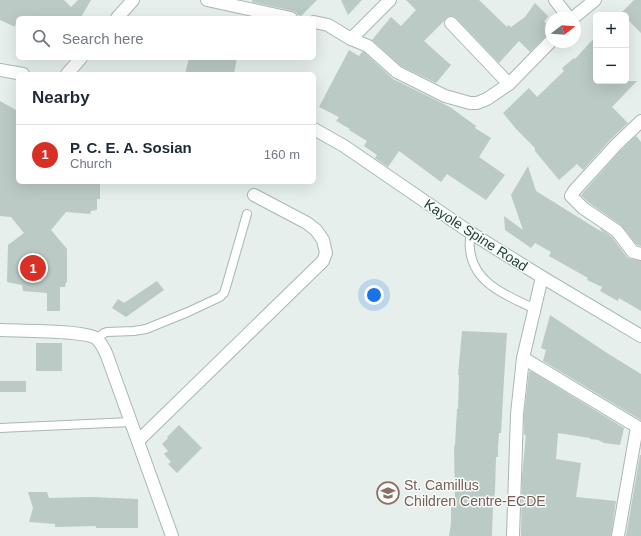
<!DOCTYPE html>
<html lang="en">
<head>
<meta charset="utf-8">
<style>
	body { margin:0; font-family:Arial,sans-serif; background:#f6f6f7; color:#1f2937 }
	.controls { position:absolute; right:12px; top:12px; display:grid; overflow:hidden; border-radius:6px; box-shadow:0 4px 16px #0002 }
	.controls button { width:36px; height:36px; display:grid; place-items:center; padding:0; border:0; border-bottom:1px solid #e0e1e3; background:#fff; color:#1f2937; font:20px sans-serif }
	.compass { position:absolute; left:545px; top:12px; width:36px; height:36px; border-radius:50%; background:#fff; box-shadow:0 4px 16px #0002; rotate:73deg }
	.you { position:absolute; left:374px; top:295px; width:14px; height:14px; margin:-10px; border:3px solid #fff; border-radius:50%; background:#1a73e8; box-shadow:0 0 0 6px #1a73e833 }
	.badge { display:grid; place-items:center; width:26px; height:26px; border-radius:50%; background:#d93025; color:#fff; font-size:13px; font-weight:700 }
	.pin { position:absolute; translate:-50% -50%; border:2px solid #fff; box-shadow:0 1px 4px #0006 }
	.list { margin:0; padding:0; list-style:none }
	h2 { display:flex; justify-content:space-between; align-items:center; height:52px; margin:0; padding:0 16px; font-size:17px }
	h2 small { font-size:13px; font-weight:400; color:#747a83 }
	.list li { display:grid; grid-template-columns:26px 1fr auto; gap:12px; align-items:center; box-sizing:border-box; height:60px; padding:0 16px; border-top:1px solid #e0e1e3 }
	.list b { display:block; font-size:15px; white-space:nowrap }
	.list p { margin:0; font-size:13px; white-space:nowrap; color:#747a83 }
	.list em { font-size:13px; font-style:normal; color:#747a83 }
	.icon { flex:none; width:22px; height:22px; fill:none; stroke:currentColor; stroke-width:2; stroke-linecap:round; stroke-linejoin:round }
	.map { position:relative; flex:none; width:641px; height:536px; overflow:hidden }
	.search { position:absolute; background:#fff; box-shadow:0 4px 16px #0002; left:16px; top:16px; width:300px; height:44px; display:flex; align-items:center; gap:10px; box-sizing:border-box; padding:0 14px; border-radius:6px; color:#747a83; font-size:15px }
	.panel { position:absolute; background:#fff; box-shadow:0 4px 16px #0002; left:16px; top:72px; width:300px; height:112px; border-radius:6px }
	.map>svg:first-child { display:block }
	.building { fill:#bbcac4 }
	.lines { fill:none; stroke-linecap:round; stroke-linejoin:round }
	.lane-casing { stroke:#a8b8b2; stroke-width:10 }
	.street-casing { stroke:#a8b8b2; stroke-width:14 }
	.secondary-casing { stroke:#a4bbb3; stroke-width:14 }
	.lane { stroke:#fff; stroke-width:8 }
	.street { stroke:#fff; stroke-width:12 }
	.secondary { stroke:#fff; stroke-width:12 }
	.labels { text-anchor:middle; dominant-baseline:central; stroke-width:3; stroke-linejoin:round; paint-order:stroke }
	.street-label { font-size:14px; fill:#24423a; stroke:#f7fbf9 }
	.education-label { font-size:14px; fill:#785e54; stroke:#f7fbf9; text-anchor:start }
</style>
</head>
<body>
<div class="map">
<svg width="641" height="536" viewBox="0 0 641 536">
	<rect width="100%" height="100%" fill="#e6efeb"/>
	<g class="building">
		<polygon points="0,0 64,0 71,7 78,0 91,0 81,17 82,18 17,18 15,27 0,20"/>
		<polygon points="252,0 317,0 301,16 298,15 296,12 293,11 252,2"/>
		<polygon points="341,0 362,0 348,15"/>
		<polygon points="406,0 479,0 507,27 508,25 511,27 525,17 535,3 548,16 544,22 549,25 546,30 549,34 546,36 530,52 519,41 499,63 456,18 453,16 449,16 446,18 444,21 424,41 451,65 436,83 401,66 372,40 391,17 401,26 416,10"/>
		<polygon points="634,0 641,0 641,33 626,18 626,15 623,15 621,13"/>
		<polygon points="596,36 596,81 637,81 612,107 628,123 610,140 583,170 577,164 559,180 535,151 535,148 517,130 503,113 529,88 537,97 564,71 562,68 574,58 575,59"/>
		<polygon points="349,50 359,56 362,52 364,52 393,79 450,107 476,126 475,128 491,138 479,157 505,175 486,200 447,174 441,182 399,151 388,167 375,158 377,155 364,146 367,141 349,130 350,129 336,121 339,117 319,107"/>
		<polygon points="189,58 237,58 234,74 185,74"/>
		<polygon points="0,101 18,111 18,182 100,182 100,199 97,199 97,210 91,211 90,214 66,212 51,230 67,249 67,282 66,282 65,287 60,287 60,311 47,311 47,293 23,291 22,285 7,282 8,245 24,233 11,217 0,216"/>
		<polygon points="636,136 641,142 641,246 637,245 621,225 588,202 581,195 621,150"/>
		<polygon points="528,166 536,191 602,232 600,228 612,237 627,257 631,259 641,261 641,311 619,298 618,301 600,291 602,287 587,280 588,278 549,256 551,252 535,243 531,248 505,230 504,216 523,230 511,195"/>
		<polygon points="157,281 164,290 126,317 112,308 118,299 124,303"/>
		<polygon points="550,315 607,353 641,374 641,420 543,361 546,350 541,348"/>
		<polygon points="462,331 507,333 504,379 501,433 499,433 498,447 498,457 496,457 495,491 493,506 492,536 449,536 451,523 451,507 454,507 453,498 455,498 454,447 455,445 457,409 458,409 459,375 458,375"/>
		<rect x="36" y="343" width="26" height="28"/>
		<polygon points="531,371 624,428 620,445 604,443 598,440 590,439 590,438 558,433 556,459 581,463 576,497 616,501 611,536 521,536 522,477 526,435 524,435 524,415 529,372"/>
		<rect x="0" y="381" width="26" height="11"/>
		<polygon points="179,425 202,448 177,473 168,464 171,462 164,454 168,451 162,444 168,438 167,437"/>
		<polygon points="640,455 641,455 641,536 626,536"/>
		<polygon points="28,492 47,492 49,498 91,497 138,499 138,528 96,528 96,526 55,527 55,524 29,522 33,508"/>
	</g>
	<g class="lines">
		<g class="lane-casing">
			<g id="lane">
				<path d="M471 233C470 238 469 244 470 249 473 284 508 296 535 309"/>
				<polyline points="96,339 104,333 107,332 134,331 146,329 188,312 220,297 224,293 226,287 247,214"/>
				<polyline points="0,428 131,422"/>
			</g>
		</g>
		<g class="street-casing">
			<g id="street">
				<polyline points="207,0 291,18"/>
				<polyline points="555,0 569,18"/>
				<polyline points="117,18 133,0"/>
				<polyline points="573,18 595,0"/>
				<polyline points="314,22 328,25 351,39 368,46 397,72 445,96 470,103 477,103 487,99 509,84 551,41"/>
				<polyline points="451,23 509,84"/>
				<polyline points="351,39 390,0"/>
				<polyline points="67,74 81,58"/>
				<polyline points="641,121 616,145 574,191 571,196 583,208 617,231 633,252 641,254"/>
				<path d="M0 330C17 331 87 330 97 339 104 346 107 355 110 364L172 536"/>
				<polyline points="523,358 641,429"/>
				<polyline points="138,441 323,261 326,253 323,240 316,230 307,223 254,195"/>
				<polyline points="513,536 517,414 523,358 542,277"/>
				<polyline points="618,536 637,427"/>
			</g>
		</g>
		<g class="secondary-casing">
			<g id="secondary">
				<polyline points="0,70 23,74"/>
				<polyline points="314,129 344,146 471,233 542,277 641,336"/>
			</g>
		</g>
		<use href="#lane" class="lane"/>
		<use href="#street" class="street"/>
		<use href="#secondary" class="secondary"/>
	</g>
	<defs>
		<g id="school-ring" transform="scale(1.15)"><circle r="9.5" fill="#f7fbf9" stroke="#8d6e63" stroke-width="1.5"/><path d="M0-5L7-2L0 1L-7-2ZM-4 1L0 2.5L4 1V4Q0 6-4 4Z" fill="#8d6e63"/></g>
	</defs>
	<g fill-rule="evenodd">
		<use href="#school-ring" x="388" y="493"/>
	</g>
	<g class="labels">
		<g class="street-label">
			<text transform="translate(476 235) rotate(33)">Kayole Spine Road</text>
		</g>
		<g class="education-label">
			<text x="404" y="485">St. Camillus<tspan x="404" dy="16">Children Centre-ECDE</tspan></text>
		</g>
	</g>
</svg>
<div class="controls">
<button>+</button>
<button>−</button>
</div>
<svg class="compass" viewBox="-18 -18 36 36"><path d="M0-13l5 13h-10z" fill="#e53935"/><path d="M0 13l5-13h-10z" fill="#747a83"/></svg>
<div class="you"></div>
<div class="pin badge" style="left:33px;top:268px">1</div>
<div class="search"><svg class="icon" aria-label="search" viewBox="0 0 24 24"><circle cx="10" cy="10" r="6"/><path d="M15 15l6 6"/></svg>Search here</div>
<section class="panel">
<h2>Nearby<small></small></h2>
<ul class="list">
<li><span class="badge">1</span><div><b>P. C. E. A. Sosian</b><p>Church</p></div><em>160 m</em></li>
</ul>
</section>
</div>
</body>
</html>
